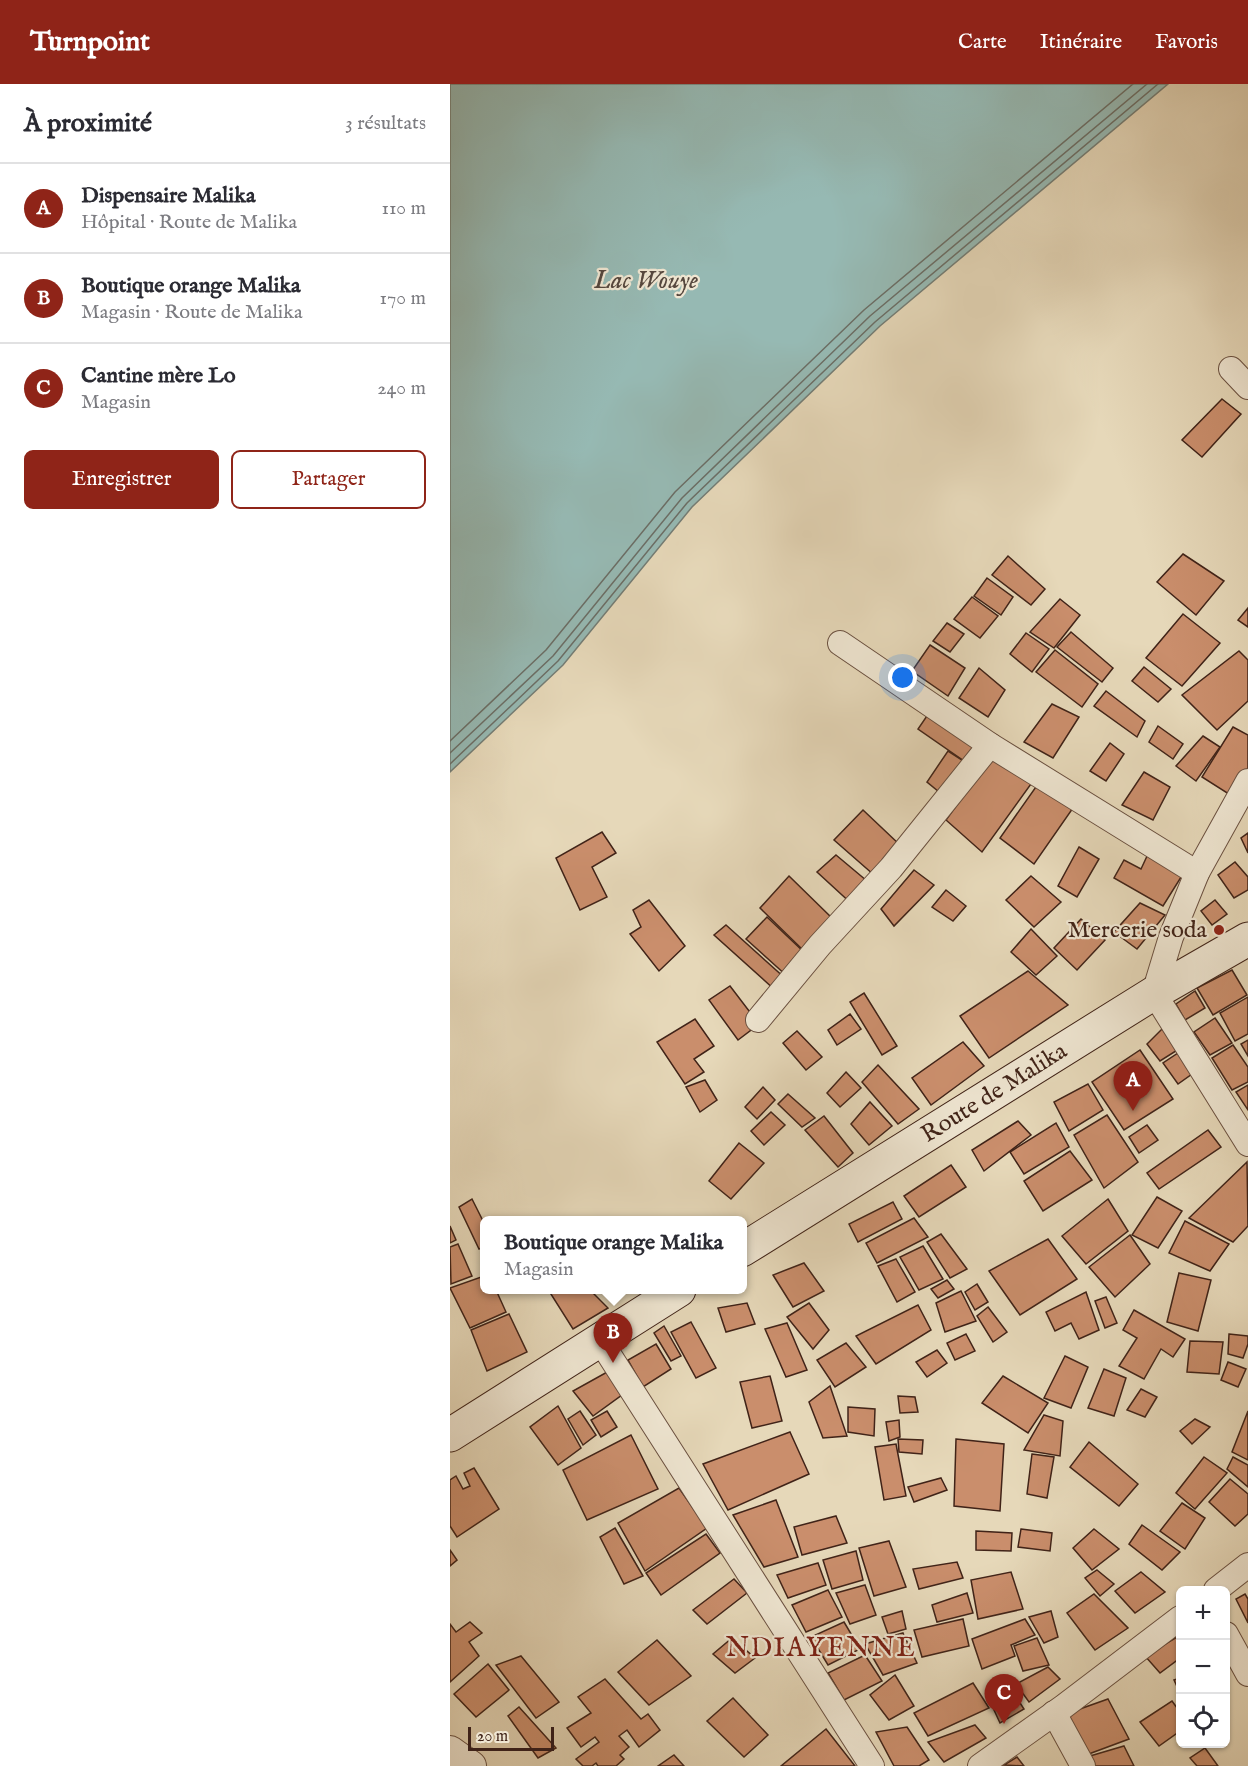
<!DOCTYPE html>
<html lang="fr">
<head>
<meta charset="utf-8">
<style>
	body { margin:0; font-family:"IM FELL English",serif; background:#f7f7f7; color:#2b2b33 }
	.controls { position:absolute; right:18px; bottom:18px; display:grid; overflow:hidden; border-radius:9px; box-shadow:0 2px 4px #0004 }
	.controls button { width:54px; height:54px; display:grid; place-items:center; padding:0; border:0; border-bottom:2px solid #e1e1e2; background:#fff; color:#2b2b33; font:30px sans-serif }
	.scale { position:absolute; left:18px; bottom:15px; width:86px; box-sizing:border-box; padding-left:6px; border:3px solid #402318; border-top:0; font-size:16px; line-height:21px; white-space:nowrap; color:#402318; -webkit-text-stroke:4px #efe6d2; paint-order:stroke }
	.you { position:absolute; left:453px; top:594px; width:21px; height:21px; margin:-15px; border:4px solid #fff; border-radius:50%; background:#1a73e8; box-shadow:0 0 0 9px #1a73e833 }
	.badge { display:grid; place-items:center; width:39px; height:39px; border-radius:50%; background:#8f2418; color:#fff; font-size:20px; font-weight:700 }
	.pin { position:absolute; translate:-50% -50px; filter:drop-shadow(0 2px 3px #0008) }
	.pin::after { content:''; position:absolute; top:32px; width:21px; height:18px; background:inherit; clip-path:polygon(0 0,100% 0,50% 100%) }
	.popup { position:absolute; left:30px; top:1132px; width:267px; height:78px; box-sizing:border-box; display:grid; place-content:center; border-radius:9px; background:#fff; filter:drop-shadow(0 2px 4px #0005); font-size:20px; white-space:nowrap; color:#7c7c81 }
	.popup b { font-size:22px; color:#2b2b33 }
	.popup::after { content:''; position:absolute; left:50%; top:100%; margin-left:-12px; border:12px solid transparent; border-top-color:#fff }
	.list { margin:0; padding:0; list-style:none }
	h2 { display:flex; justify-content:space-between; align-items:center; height:78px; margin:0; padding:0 24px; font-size:26px }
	h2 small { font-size:20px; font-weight:400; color:#7c7c81 }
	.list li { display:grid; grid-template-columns:39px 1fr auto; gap:18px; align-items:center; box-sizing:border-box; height:90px; padding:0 24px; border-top:2px solid #e1e1e2 }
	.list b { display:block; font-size:22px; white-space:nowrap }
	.list p { margin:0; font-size:20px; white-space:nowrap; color:#7c7c81 }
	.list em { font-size:20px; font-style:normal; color:#7c7c81 }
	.actions { display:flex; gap:12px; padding:18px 24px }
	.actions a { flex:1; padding:14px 0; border:2px solid #8f2418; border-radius:9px; text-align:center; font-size:21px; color:#8f2418 }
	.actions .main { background:#8f2418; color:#fff }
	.icon { flex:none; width:33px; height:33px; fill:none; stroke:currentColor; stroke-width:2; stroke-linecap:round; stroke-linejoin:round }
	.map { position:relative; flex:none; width:798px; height:1682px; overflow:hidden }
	header { display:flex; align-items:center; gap:36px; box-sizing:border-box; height:84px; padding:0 30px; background:#8f2418; color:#fff }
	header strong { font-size:28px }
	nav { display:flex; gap:33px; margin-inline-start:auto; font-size:21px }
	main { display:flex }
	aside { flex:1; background:#fff }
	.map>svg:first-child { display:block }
	.water { fill:#96b9b3; stroke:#747d75; stroke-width:1.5 }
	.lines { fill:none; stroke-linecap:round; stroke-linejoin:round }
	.shore { stroke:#6b6e66; stroke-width:1.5 }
	.building { fill:#ca8e6c; stroke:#402318; stroke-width:1.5 }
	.minor-casing { stroke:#6a5040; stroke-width:26 }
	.tertiary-casing { stroke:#6a5040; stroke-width:32 }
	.secondary-casing { stroke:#402318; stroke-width:35 }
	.minor { stroke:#efe6d2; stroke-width:24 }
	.tertiary { stroke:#efe6d2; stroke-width:30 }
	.secondary { stroke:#efe6d2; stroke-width:33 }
	.poi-dot { fill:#8f2418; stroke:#efe6d2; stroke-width:2 }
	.labels { text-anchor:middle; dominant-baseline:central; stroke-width:4.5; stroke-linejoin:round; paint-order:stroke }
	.poi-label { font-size:24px; fill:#402318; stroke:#efe6d2; text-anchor:end }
	.street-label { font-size:24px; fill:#402318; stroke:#efe6d2 }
	.water-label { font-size:26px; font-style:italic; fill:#56483f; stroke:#efe6d2 }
	.quarter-label { font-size:27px; letter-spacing:1.5px; fill:#7a1f14; stroke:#efe6d2 }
</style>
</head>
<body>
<header>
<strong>Turnpoint</strong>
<nav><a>Carte</a><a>Itinéraire</a><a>Favoris</a></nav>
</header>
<main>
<aside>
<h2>À proximité<small>3 résultats</small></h2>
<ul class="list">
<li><span class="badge">A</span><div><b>Dispensaire Malika</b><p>Hôpital · Route de Malika</p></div><em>110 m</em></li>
<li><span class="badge">B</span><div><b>Boutique orange Malika</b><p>Magasin · Route de Malika</p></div><em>170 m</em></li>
<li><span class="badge">C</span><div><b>Cantine mère Lo</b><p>Magasin</p></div><em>240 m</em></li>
</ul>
<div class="actions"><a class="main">Enregistrer</a><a>Partager</a></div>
</aside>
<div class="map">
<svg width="798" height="1682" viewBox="0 0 798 1682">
	<rect width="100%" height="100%" fill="#e6d8b9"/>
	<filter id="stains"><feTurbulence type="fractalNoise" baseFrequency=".00333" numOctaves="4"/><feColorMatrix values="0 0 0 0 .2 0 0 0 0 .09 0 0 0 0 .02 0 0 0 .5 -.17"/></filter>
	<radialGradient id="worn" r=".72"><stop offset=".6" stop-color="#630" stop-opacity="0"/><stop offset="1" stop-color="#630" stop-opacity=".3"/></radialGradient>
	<polygon class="water" points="0,0 718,0 430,242 242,423 113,581 0,688"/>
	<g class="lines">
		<g class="shore">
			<polyline points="0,657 96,566 225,408 414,226 683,0"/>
			<polyline points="0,669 103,572 232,414 420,232 697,0"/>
			<polyline points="0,680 108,577 237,419 425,238 708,0"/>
		</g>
	</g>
	<g class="building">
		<polygon points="772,315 791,330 752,373 732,356"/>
		<polygon points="733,470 774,497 746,531 707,498"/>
		<polygon points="558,472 595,505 581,521 542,491"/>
		<polygon points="537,494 563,513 551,531 524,512"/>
		<polygon points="522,513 548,532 530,554 504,535"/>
		<polygon points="610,515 630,531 604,564 580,548"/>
		<polygon points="798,524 798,543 788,536"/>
		<polygon points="733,530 770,559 732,602 696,574"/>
		<polygon points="497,539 514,550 500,568 483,557"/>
		<polygon points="621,548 663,584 652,598 607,563"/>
		<polygon points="576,549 599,565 582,588 560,570"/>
		<polygon points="480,561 515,584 498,612 462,587"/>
		<polygon points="605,566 648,600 632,623 586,588"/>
		<polygon points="789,567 798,576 798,617 767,646 732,611"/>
		<polygon points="694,583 721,605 708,618 682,597"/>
		<polygon points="529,584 555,606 538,633 509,614"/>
		<polygon points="656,607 695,637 687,653 644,622"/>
		<polygon points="602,620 629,633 603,674 574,658"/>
		<polygon points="481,626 530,659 517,679 468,645"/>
		<polygon points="708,642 733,660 723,675 699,658"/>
		<polygon points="783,643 798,651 798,689 785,714 752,693"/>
		<polygon points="753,652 770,663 746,697 726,682"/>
		<polygon points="660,659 674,670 656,697 640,687"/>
		<polygon points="498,667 518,680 494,712 477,698"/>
		<polygon points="542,672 581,700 532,768 496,736"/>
		<polygon points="694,688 720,703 703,736 672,721"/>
		<polygon points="588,700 623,724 584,780 550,754"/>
		<polygon points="413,726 450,761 424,791 384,756"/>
		<polygon points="152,748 166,769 142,783 157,813 130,826 106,774"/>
		<polygon points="798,749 798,769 791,754"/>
		<polygon points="629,763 649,775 627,813 608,802"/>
		<polygon points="698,770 733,790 713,822 664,794 674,776 691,785"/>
		<polygon points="386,771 423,802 404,822 367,788"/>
		<polygon points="785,778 798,793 798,806 784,814 768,791"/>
		<polygon points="464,786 484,801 444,842 431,825"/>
		<polygon points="339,792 384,836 354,867 310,824"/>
		<polygon points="581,792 611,818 584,843 556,816"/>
		<polygon points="496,806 516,822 503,837 482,823"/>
		<polygon points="199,816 235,862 209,887 180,850 191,843 183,826"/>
		<polygon points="765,816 777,830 762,841 751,827"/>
		<polygon points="690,819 715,831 687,865 664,848"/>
		<polygon points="317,833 357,871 337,892 296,855"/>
		<polygon points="631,835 655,856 627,886 604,864"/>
		<polygon points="276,841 336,895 325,906 264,851"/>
		<polygon points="581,845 607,872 586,891 561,868"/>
		<polygon points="782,886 797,911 763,931 747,904"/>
		<polygon points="578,887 618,921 539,974 510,932"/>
		<polygon points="280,902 309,940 288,956 259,916"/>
		<polygon points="745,907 755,924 735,936 726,920"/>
		<polygon points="414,909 447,962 432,971 400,918"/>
		<polygon points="798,913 798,950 785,957 770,929"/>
		<polygon points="400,930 411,945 387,961 378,946"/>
		<polygon points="765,934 782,959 760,971 744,948"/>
		<polygon points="245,935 264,962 244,975 254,988 235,1000 207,958"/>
		<polygon points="712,945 729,965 710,977 697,960"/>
		<polygon points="347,947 372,973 356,986 333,959"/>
		<polygon points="798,956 798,972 791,960"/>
		<polygon points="513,958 534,982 481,1021 462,994"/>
		<polygon points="783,961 798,983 798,998 782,1006 762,974"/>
		<polygon points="690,966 723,1015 674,1046 642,998"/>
		<polygon points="728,969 742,990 728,1000 713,979"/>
		<polygon points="428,981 469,1025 448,1040 412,998"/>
		<polygon points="396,988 411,1004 390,1023 377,1009"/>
		<polygon points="255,996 267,1016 250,1028 236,1003"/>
		<polygon points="638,1000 653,1026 619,1047 604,1018"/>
		<polygon points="798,1001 798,1026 786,1008"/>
		<polygon points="313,1003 325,1016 307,1035 295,1023"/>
		<polygon points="338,1010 365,1034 352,1043 328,1020"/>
		<polygon points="420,1018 442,1042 419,1061 401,1040"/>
		<polygon points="321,1028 335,1041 314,1061 301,1047"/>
		<polygon points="657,1031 688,1078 654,1104 624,1051"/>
		<polygon points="374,1032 403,1069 388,1083 355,1046"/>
		<polygon points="568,1037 581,1051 534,1087 522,1066"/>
		<polygon points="606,1039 619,1063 574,1090 560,1068"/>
		<polygon points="697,1041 708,1056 689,1069 679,1053"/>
		<polygon points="758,1046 771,1063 709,1105 697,1089"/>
		<polygon points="289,1059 314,1079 281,1115 259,1097"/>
		<polygon points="620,1067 642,1096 593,1127 574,1097"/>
		<polygon points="797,1078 798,1142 783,1158 739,1134"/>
		<polygon points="501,1081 516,1103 469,1133 454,1112"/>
		<polygon points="707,1113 732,1127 708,1164 682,1151"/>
		<polygon points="22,1115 34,1139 34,1163 29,1165 9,1123"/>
		<polygon points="658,1115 678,1147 636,1180 612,1152"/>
		<polygon points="443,1118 452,1135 408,1158 399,1140"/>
		<polygon points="464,1134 478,1153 427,1179 416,1159"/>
		<polygon points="735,1137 779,1160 760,1187 719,1169"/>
		<polygon points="0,1142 6,1156 0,1159"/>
		<polygon points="491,1150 517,1185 500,1194 477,1158"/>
		<polygon points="680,1151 700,1180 665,1213 639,1183"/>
		<polygon points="598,1155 627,1195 570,1231 539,1187"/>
		<polygon points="8,1160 22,1192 1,1200 0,1163"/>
		<polygon points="473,1162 493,1195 469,1206 450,1173"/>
		<polygon points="446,1175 465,1208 447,1218 428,1182"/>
		<polygon points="354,1179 374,1207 343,1223 323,1191"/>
		<polygon points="729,1189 761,1196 748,1247 717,1238"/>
		<polygon points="34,1192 34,1206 46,1206 56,1228 20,1244 0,1204"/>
		<polygon points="497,1196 504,1205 488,1214 481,1205"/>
		<polygon points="527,1200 538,1218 525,1226 515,1208"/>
		<polygon points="103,1206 140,1206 158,1224 123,1245 99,1207"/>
		<polygon points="511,1207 526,1237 495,1248 486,1219"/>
		<polygon points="636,1208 649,1246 629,1255 621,1239 605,1247 596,1228"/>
		<polygon points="656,1213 667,1239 655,1244 645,1217"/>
		<polygon points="297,1219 305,1240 276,1248 268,1224"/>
		<polygon points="359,1219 379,1246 363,1265 337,1233"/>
		<polygon points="468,1221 481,1246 426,1280 406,1252"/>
		<polygon points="538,1223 557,1248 543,1258 527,1232"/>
		<polygon points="684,1226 735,1255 723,1273 711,1265 694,1295 669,1282 687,1254 673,1246"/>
		<polygon points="59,1230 77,1268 37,1287 21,1246"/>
		<polygon points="241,1238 266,1284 246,1294 221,1248"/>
		<polygon points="337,1239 357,1286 336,1293 315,1245"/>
		<polygon points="214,1242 231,1272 221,1277 204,1249"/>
		<polygon points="516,1250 525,1267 505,1276 497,1259"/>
		<polygon points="779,1250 798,1252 798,1260 793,1274 778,1270"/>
		<polygon points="740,1257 773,1258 769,1290 737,1288"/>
		<polygon points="396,1259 416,1283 385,1303 367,1276"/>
		<polygon points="206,1260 221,1285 193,1303 178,1276"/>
		<polygon points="487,1266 497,1279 477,1293 466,1278"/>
		<polygon points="615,1272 638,1283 621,1324 594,1314"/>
		<polygon points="778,1278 796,1285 788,1303 771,1296"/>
		<polygon points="654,1285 676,1294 664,1332 638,1324"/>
		<polygon points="159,1287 176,1308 143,1332 123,1307"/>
		<polygon points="320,1292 332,1337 302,1344 290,1298"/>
		<polygon points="553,1292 598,1319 578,1349 532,1319"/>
		<polygon points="380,1302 397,1352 373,1354 359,1318"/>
		<polygon points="691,1305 707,1313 695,1333 677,1326"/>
		<polygon points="448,1312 465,1313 468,1328 450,1329"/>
		<polygon points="108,1322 131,1364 108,1381 80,1343"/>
		<polygon points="398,1323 425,1325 424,1352 398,1348"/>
		<polygon points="130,1327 146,1351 133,1361 118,1335"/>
		<polygon points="157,1327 167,1343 151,1353 141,1336"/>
		<polygon points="798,1327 798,1376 782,1368"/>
		<polygon points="594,1331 613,1337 610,1372 574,1366"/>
		<polygon points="745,1335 760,1343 742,1360 730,1347"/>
		<polygon points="449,1336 450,1353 439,1357 436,1338"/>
		<polygon points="340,1348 359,1390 278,1426 253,1380"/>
		<polygon points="181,1351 208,1405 137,1436 113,1386"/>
		<polygon points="448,1355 473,1356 472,1370 449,1368"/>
		<polygon points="506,1355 554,1360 550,1427 504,1422"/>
		<polygon points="639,1358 688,1400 669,1422 620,1383"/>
		<polygon points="446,1360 456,1412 434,1416 425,1363"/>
		<polygon points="582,1370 604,1373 597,1414 577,1410"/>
		<polygon points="754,1373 777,1389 745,1425 726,1409"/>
		<polygon points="783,1373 798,1381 798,1403 777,1385"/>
		<polygon points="24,1384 49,1425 7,1453 0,1442 0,1396 6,1392 13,1405 20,1402 14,1389"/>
		<polygon points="491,1394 497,1406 464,1418 458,1403"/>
		<polygon points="780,1395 798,1410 798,1430 785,1442 759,1418"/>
		<polygon points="229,1404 257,1444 195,1487 168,1439"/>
		<polygon points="326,1416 348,1473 314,1483 283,1431"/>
		<polygon points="732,1419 755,1434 735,1465 710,1447"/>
		<polygon points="386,1432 397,1459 352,1471 344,1443"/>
		<polygon points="692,1441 730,1468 712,1486 679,1460"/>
		<polygon points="165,1444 193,1492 174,1500 150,1453"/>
		<polygon points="571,1445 602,1449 600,1467 568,1463"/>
		<polygon points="644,1445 669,1465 642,1486 623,1464"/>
		<polygon points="526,1447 562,1449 561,1467 526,1466"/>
		<polygon points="256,1450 270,1469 211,1511 196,1489"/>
		<polygon points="439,1457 456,1503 424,1512 409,1464"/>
		<polygon points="0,1466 7,1476 0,1482"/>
		<polygon points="406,1467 413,1496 382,1505 373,1476"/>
		<polygon points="507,1478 513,1494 469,1505 463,1485"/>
		<polygon points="368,1479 376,1501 338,1514 327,1491"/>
		<polygon points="647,1486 664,1500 650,1512 635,1494"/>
		<polygon points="561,1488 573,1525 528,1535 521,1496"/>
		<polygon points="691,1488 715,1508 685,1529 665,1507"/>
		<polygon points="284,1495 297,1509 257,1540 243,1526"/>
		<polygon points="415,1501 426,1531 400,1540 386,1509"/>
		<polygon points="378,1506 392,1533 356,1548 342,1521"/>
		<polygon points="517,1509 523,1529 487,1538 482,1521"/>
		<polygon points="644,1510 678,1544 645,1566 617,1529"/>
		<polygon points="795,1510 798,1515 798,1539 786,1515"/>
		<polygon points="452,1527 456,1545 438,1550 432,1533"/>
		<polygon points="601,1527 608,1553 594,1559 579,1533"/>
		<polygon points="513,1535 519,1562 472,1573 464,1546"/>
		<polygon points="575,1535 585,1551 561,1561 565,1572 532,1585 522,1555"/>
		<polygon points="20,1538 32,1549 19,1558 29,1572 0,1598 0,1540 6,1548"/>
		<polygon points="394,1538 410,1565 378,1581 361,1553"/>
		<polygon points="453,1549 467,1579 433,1591 415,1560"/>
		<polygon points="727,1553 730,1558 730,1574 710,1589 695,1572"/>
		<polygon points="282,1554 305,1574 285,1589 263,1570"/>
		<polygon points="587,1554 599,1581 573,1587 564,1562"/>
		<polygon points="207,1556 241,1592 199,1621 168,1588"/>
		<polygon points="415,1571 432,1597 394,1616 378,1589"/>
		<polygon points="71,1572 109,1618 86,1634 46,1581"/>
		<polygon points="38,1580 59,1606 26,1633 4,1610"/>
		<polygon points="598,1583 610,1595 579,1618 566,1600"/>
		<polygon points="445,1591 464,1622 439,1636 420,1611"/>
		<polygon points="730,1594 730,1609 724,1596"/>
		<polygon points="155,1595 191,1635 198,1630 210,1646 189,1663 177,1646 169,1652 179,1663 170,1671 174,1675 166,1682 148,1682 146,1679 142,1682 133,1682 126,1675 149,1658 145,1653 131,1663 117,1644 141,1629 128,1613"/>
		<polygon points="523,1599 539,1624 478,1652 464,1629"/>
		<polygon points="559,1602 574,1625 550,1639 537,1611"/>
		<polygon points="283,1614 318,1651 294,1673 257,1637"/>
		<polygon points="658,1615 679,1655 636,1671 613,1631"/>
		<polygon points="722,1617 730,1628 730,1647 709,1662 690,1638"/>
		<polygon points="69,1623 106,1664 88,1674 58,1632"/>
		<polygon points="525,1641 536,1654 494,1678 478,1658"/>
		<polygon points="457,1643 479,1676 469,1682 444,1682 426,1648"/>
		<polygon points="376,1645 405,1682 331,1682"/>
		<polygon points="674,1662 684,1682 644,1682 640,1672"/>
		<polygon points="755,1664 768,1682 747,1682 740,1674"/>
		<polygon points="224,1671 234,1682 208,1682"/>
		<polygon points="567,1673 574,1682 554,1681"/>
	</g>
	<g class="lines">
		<g class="minor-casing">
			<g id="minor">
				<polyline points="781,285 798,303"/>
				<polyline points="390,559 540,661 747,789"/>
				<polyline points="798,697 747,789 721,853 704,909 798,1060"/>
				<polyline points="308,936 370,861 441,784 540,661"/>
				<polyline points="149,1255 422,1682"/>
				<polyline points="766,1506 798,1481"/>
				<polyline points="776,1550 798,1590"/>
				<polyline points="604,1629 633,1682"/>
				<polyline points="530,1682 613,1623 730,1534"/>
			</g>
		</g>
		<g class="tertiary-casing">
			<polyline id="tertiary" points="0,1667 21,1682"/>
		</g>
		<g class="secondary-casing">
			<g id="secondary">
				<path id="s1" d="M292 1166 704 909 798 855"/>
				<polyline points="0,1351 229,1206"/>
			</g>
		</g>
		<use href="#minor" class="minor"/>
		<use href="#tertiary" class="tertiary"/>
		<use href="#secondary" class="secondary"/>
	</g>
	<circle class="poi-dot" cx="769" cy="846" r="6"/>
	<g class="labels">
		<g class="poi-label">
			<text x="757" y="846">Mercerie soda</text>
		</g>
		<g class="street-label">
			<text stroke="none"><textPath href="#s1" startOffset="297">Route de Malika</textPath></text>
		</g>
		<g class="water-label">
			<text x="196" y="196">Lac Wouye</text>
		</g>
		<g class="quarter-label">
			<text x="371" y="1565">NDIAYENNE</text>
		</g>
	</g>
	<rect width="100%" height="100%" filter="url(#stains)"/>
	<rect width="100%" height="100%" fill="url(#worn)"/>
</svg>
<div class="controls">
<button>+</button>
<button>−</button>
<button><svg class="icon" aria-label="locate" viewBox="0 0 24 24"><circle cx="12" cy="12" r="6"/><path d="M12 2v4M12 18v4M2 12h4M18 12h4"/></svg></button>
</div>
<div class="scale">20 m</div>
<div class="you"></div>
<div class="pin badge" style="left:683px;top:1027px">A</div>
<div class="pin badge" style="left:163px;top:1279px">B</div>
<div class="popup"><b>Boutique orange Malika</b>Magasin</div>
<div class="pin badge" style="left:554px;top:1640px">C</div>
</div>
</main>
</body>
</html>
